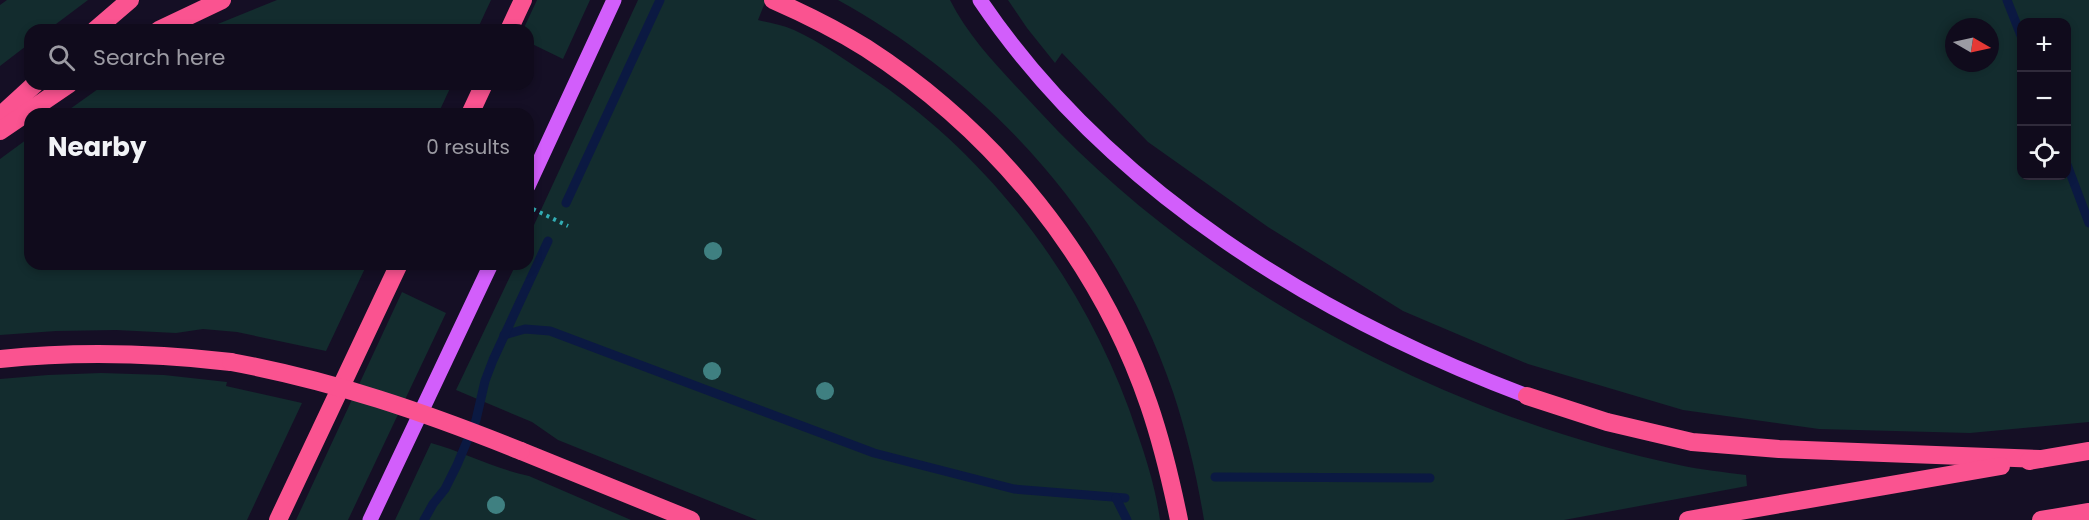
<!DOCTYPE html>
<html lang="en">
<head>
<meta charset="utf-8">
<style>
	body { margin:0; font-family:Poppins,sans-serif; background:#1e1929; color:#f1f3f6 }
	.controls { position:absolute; right:18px; top:18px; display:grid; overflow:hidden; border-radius:12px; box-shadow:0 3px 9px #0003 }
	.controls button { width:54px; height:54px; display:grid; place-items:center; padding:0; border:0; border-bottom:2px solid #302b3b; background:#100b1c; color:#f1f3f6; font:30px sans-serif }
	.compass { position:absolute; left:1945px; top:18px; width:54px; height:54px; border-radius:50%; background:#100b1c; box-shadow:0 3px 9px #0003; rotate:99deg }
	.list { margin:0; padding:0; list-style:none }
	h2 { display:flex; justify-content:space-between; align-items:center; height:78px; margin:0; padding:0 24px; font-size:26px }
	h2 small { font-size:20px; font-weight:400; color:#9c9ba3 }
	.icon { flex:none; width:33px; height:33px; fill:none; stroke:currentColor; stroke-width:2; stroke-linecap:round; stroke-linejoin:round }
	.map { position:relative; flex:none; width:2089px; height:520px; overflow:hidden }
	.search { position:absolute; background:#100b1c; box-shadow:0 3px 9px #0003; left:24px; top:24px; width:510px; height:66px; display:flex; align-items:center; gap:15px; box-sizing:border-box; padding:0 21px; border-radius:18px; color:#9c9ba3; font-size:22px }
	.panel { position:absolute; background:#100b1c; box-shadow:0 3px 9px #0003; left:24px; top:108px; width:510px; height:162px; border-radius:18px }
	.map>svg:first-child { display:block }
	.green { fill:#132c2e; fill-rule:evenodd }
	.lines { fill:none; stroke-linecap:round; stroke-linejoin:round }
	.stream { stroke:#0b1942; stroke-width:9 }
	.path { stroke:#32adb4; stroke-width:4; stroke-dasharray:3 4.5; stroke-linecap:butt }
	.major { stroke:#d25efb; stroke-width:15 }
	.highway { stroke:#fa5390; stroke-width:18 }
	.highway-bridge { stroke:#fa5390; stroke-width:18 }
	.tree { fill:#3f8081 }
</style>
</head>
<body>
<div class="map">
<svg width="2089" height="520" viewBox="0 0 2089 520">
	<rect width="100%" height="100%" fill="#150f25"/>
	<g class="green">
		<polygon points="7,0 88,0 48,30 30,30 30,43 0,66 0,5"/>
		<polygon points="277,0 491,0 477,30 203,30"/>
		<polygon points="537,0 590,0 563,59 528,42 528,30 523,30"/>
		<path d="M638 0H766L758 20C770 23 783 25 794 30 820 42 844 59 868 75 994 159 1090 288 1137 432 1147 461 1156 490 1160 520H757L558 440 532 422 456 390 516 264H528V238Z"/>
		<path d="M838 0H950C971 42 1008 77 1040 112 1200 286 1448 417 1679 465 1701 470 1724 472 1746 475L1747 486 1564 520H1204C1197 477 1187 434 1173 392 1116 224 992 85 838 0Z"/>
		<path d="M1008 0H2089V422L1970 433 1819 429 1683 410 1528 364 1403 311 1268 227 1148 142 1062 53 1055 63 1027 28ZM2022 22H2066V176H2022ZM1954 27H1990V63H1954Z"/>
		<polygon points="105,84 452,84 438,114 63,114"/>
		<polygon points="30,137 30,264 367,264 326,351 237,332 203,329 176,333 116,330 56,331 0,335 0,159"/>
		<polygon points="402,292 446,313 348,520 296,520"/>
		<polygon points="101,373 164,375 227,382 226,386 302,403 247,520 0,520 0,379 48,375"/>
		<path d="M431 443C464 452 495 469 529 476L631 520H395Z"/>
	</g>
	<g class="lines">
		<g class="stream">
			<polyline points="2007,0 2022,38"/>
			<polyline points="2066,162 2089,223"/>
			<polyline points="566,203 660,0"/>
			<polyline points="504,335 525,329 550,331 874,453 1014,489 1125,498"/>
			<polyline points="1215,477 1430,478"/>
			<polyline points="1116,498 1127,520"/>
			<polyline points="424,520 433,504 445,489 457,465 476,420 485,381 493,360 548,241"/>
		</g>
		<polyline class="path" points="533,209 568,226"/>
		<g class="major">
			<path d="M980 0C1108 190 1317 317 1527 396"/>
			<polyline points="528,186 614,0"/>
			<polyline points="370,520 491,264"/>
		</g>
		<g class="highway">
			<path d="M773 0C805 14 837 30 866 48 996 132 1099 259 1149 405 1162 443 1171 481 1179 520"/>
			<polyline points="95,30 130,0"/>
			<polyline points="159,30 222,0"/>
			<polyline points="509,30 523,0"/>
			<polyline points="470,114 484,84"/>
			<polyline points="0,116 35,84"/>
			<polyline points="0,131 69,84"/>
			<path d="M0 359C78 351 153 353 231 362"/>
			<polyline points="1527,396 1607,422 1692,442 1779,449 2040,459"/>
			<polyline points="521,451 691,520"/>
			<polyline points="2029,461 2089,451"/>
			<polyline points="278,520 399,264"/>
			<polyline points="1688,520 2001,466"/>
			<polyline points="2041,520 2089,512"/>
		</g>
		<path class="highway-bridge" d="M231 362C334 381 424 412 521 451"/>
	</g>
	<g class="tree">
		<circle cx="713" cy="251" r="9"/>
		<circle cx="712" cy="371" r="9"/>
		<circle cx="825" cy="391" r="9"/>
		<circle cx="496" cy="505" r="9"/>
	</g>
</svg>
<div class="controls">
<button>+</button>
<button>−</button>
<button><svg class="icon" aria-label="locate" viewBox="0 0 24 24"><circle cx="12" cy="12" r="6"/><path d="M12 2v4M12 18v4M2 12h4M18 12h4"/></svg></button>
</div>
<svg class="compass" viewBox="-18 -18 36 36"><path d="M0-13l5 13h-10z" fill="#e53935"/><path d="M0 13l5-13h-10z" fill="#9c9ba3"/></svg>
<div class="search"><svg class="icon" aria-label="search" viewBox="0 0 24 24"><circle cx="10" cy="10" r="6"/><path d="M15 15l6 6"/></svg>Search here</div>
<section class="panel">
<h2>Nearby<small>0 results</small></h2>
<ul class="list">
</ul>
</section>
</div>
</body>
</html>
